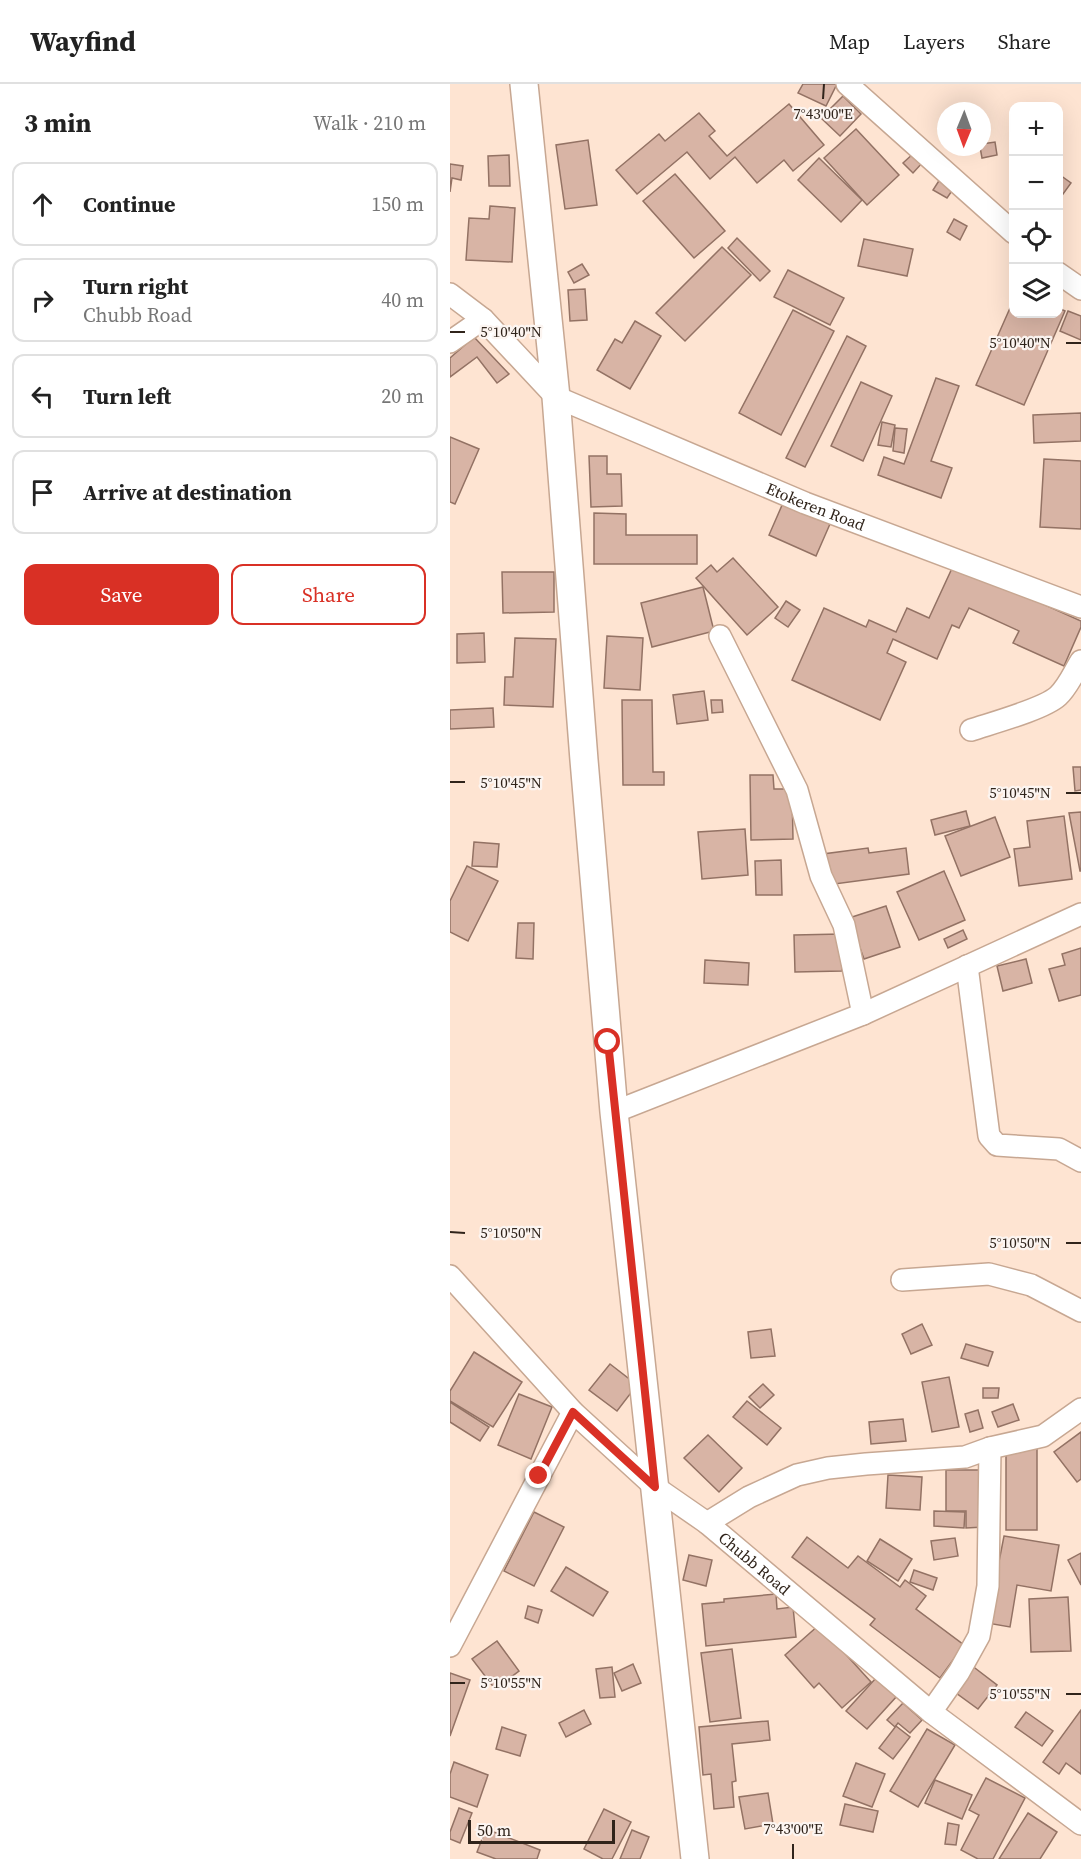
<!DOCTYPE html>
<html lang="en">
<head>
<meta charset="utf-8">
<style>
	body { margin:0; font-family:"Source Serif 4",serif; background:#f2f2f2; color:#222 }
	.controls { position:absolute; right:18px; top:18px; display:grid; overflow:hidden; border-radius:12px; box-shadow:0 6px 24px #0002 }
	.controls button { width:54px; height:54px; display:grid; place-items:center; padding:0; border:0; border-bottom:2px solid #e0e0e0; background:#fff; color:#222; font:30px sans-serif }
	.compass { position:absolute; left:487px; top:18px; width:54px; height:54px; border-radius:50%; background:#fff; box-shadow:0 6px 24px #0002; rotate:181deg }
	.scale { position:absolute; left:18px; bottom:15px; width:147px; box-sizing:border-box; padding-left:6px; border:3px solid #30241b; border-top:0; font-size:16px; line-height:21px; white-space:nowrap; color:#30241b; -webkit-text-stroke:4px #fcf5f1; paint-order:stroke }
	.stop { position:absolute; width:18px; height:18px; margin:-14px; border:4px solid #d93025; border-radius:50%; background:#fff }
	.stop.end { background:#d93025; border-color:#fff; box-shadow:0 2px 6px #0008 }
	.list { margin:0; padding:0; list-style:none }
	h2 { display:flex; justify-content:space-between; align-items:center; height:78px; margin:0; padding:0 24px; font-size:26px }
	h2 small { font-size:20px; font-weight:400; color:#767676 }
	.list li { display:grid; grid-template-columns:39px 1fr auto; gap:18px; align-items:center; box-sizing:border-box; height:84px; margin:0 12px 12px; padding:0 12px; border:2px solid #e0e0e0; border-radius:12px }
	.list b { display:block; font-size:22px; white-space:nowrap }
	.list p { margin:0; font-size:20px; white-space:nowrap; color:#767676 }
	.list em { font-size:20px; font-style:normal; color:#767676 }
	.actions { display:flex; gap:12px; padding:18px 24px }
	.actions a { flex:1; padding:14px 0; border:2px solid #d93025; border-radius:12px; text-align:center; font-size:21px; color:#d93025 }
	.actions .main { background:#d93025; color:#fff }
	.icon { flex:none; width:33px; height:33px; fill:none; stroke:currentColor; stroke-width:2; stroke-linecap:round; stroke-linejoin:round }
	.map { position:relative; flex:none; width:631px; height:1775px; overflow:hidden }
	header { display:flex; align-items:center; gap:36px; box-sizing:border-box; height:84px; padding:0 30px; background:#fff; border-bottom:2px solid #e0e0e0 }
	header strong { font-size:28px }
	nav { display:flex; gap:33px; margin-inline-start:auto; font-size:21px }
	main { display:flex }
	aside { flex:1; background:#fff }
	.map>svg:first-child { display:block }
	.building { fill:#d8b4a5; stroke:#937264; stroke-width:1.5 }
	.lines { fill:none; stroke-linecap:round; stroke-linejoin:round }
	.minor-casing { stroke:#c7a792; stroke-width:24 }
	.major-casing { stroke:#c7a792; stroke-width:30 }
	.minor { stroke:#fff; stroke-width:21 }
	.major { stroke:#fff; stroke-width:27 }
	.route { stroke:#d93025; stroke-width:8 }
	.ticks { fill:none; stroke:#30241b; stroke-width:2 }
	.labels { text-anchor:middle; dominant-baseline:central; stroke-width:4.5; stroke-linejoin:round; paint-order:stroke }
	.street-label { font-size:16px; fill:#30241b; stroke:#fcf5f1 }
	.ticks-label { font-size:15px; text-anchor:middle; fill:#30241b; stroke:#fcf5f1; stroke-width:4.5; stroke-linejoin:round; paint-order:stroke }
</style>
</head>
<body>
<header>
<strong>Wayfind</strong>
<nav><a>Map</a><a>Layers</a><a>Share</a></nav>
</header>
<main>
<aside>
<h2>3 min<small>Walk · 210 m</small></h2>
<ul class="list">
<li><svg class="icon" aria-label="ahead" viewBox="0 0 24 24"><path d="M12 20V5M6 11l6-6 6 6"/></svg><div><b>Continue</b></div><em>150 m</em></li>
<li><svg class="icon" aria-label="right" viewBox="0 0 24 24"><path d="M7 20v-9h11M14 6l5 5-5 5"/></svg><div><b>Turn right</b><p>Chubb Road</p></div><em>40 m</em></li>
<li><svg class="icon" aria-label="left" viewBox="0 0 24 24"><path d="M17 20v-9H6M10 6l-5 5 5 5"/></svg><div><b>Turn left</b></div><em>20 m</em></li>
<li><svg class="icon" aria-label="arrive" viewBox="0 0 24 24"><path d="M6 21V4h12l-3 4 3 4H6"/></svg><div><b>Arrive at destination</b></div></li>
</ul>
<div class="actions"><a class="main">Save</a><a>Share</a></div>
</aside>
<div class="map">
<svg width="631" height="1775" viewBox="0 0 631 1775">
	<rect width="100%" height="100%" fill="#fee4d2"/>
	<g class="building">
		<polygon points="353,0 387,0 376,22 348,9"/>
		<polygon points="393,12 411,30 390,52 371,34"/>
		<polygon points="339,20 374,61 343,87 334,76 307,99 285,73 260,95 237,68 187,110 166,86 209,50 215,57 249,29 265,47 259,52 277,72"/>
		<polygon points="406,45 449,91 417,121 374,74"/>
		<polygon points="138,56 147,121 115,125 106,61"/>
		<polygon points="545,58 547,71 532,74 530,63 532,63 532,60"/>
		<polygon points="465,68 473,78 463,89 453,79"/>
		<polygon points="59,71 60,102 39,102 38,72"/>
		<polygon points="369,74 412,116 391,138 348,96"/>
		<polygon points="0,80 13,82 11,96 2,94 0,108"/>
		<polygon points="225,90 275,147 244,174 193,117"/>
		<polygon points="610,91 621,99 608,117 608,92"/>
		<polygon points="492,92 506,101 497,114 483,106"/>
		<polygon points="40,122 65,124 62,178 16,176 19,134 39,135"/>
		<polygon points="504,135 517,142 510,156 497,148"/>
		<polygon points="287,154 320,187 310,197 278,164"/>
		<polygon points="414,155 463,165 457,192 408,182"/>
		<polygon points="272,163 301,191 235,257 206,229"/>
		<polygon points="132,180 139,191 124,199 118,188"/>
		<polygon points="338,186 394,214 380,241 324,213"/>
		<polygon points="135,205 137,236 120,237 118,206"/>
		<polygon points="564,215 564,230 608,230 608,224 615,227 574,321 526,301"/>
		<polygon points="343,226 384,247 331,351 289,329"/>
		<polygon points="618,227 631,232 631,256 610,247"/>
		<polygon points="185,237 211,252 180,305 147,286 165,255 172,259"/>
		<polygon points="397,252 416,262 355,383 336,374"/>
		<polygon points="24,253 59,290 47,299 27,273 0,293 0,274"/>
		<polygon points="486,294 509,302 481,377 502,384 491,414 428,391 434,373 454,380"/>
		<polygon points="411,298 442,312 413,377 381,362"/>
		<polygon points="631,329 631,357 584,359 583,331"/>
		<polygon points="432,338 445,341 441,363 428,361"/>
		<polygon points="445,344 457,345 454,369 443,367"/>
		<polygon points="0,353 29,365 5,420 0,418"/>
		<polygon points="139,372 157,372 157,390 171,390 172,422 141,423"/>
		<polygon points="594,375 631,377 631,445 590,443"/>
		<polygon points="333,419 380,440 366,472 319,451"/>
		<polygon points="144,429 176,430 176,451 247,451 247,480 144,480"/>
		<polygon points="283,474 328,523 297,551 246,494 261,481 267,488"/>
		<polygon points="504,480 631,537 631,543 614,582 563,559 569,547 519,524 509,544 502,541 487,575 443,555 437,569 456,578 430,636 342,596 374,524 416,543 419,536 446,548 457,524 479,534"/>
		<polygon points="52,488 104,488 104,528 53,529"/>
		<polygon points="253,503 264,547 202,563 191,519"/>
		<polygon points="336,517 350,526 338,543 325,534"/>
		<polygon points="34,549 35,578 7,579 7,550"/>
		<polygon points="157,552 193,554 190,606 154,604"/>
		<polygon points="65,554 106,555 103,623 54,621 55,593 63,593"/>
		<polygon points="254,607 258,636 227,640 223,611"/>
		<polygon points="172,616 202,616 203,688 214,688 214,701 173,701"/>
		<polygon points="261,616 272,616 273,628 262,629"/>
		<polygon points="43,624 44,643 0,645 0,626"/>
		<polygon points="623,683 631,683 631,706 625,707"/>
		<polygon points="300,691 323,691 324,705 342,705 343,755 301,756"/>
		<polygon points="516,727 520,742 485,751 481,736"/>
		<polygon points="631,728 631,787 630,787 619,729"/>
		<polygon points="614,732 622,795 569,802 564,765 580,763 577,737"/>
		<polygon points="545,733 560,773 511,792 495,752"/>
		<polygon points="295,745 298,791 252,795 248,748"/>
		<polygon points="24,758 49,760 47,783 22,782"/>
		<polygon points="418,764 419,769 456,764 459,790 377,801 373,770"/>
		<polygon points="331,776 332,811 306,811 305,777"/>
		<polygon points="17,782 48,797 18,857 0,848 0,817"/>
		<polygon points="494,787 515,836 469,856 447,808"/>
		<polygon points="436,822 450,863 414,875 399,834"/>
		<polygon points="68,839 84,839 83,875 66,874"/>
		<polygon points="513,846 517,855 498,864 494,855"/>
		<polygon points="391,850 392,887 345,888 344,851"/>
		<polygon points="631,864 631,911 609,917 599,885 615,881 612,870"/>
		<polygon points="576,875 582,899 553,907 547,882"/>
		<polygon points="255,876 299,879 298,901 254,899"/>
		<polygon points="472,1240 482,1261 461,1270 452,1250"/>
		<polygon points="321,1245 325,1272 301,1274 298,1248"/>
		<polygon points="516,1260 543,1268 538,1282 511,1274"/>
		<polygon points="24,1268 72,1298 43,1343 0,1317 0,1307"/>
		<polygon points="160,1280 187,1301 167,1327 139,1306"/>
		<polygon points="499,1293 509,1343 482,1348 472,1298"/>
		<polygon points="313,1300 324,1311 310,1324 299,1313"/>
		<polygon points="533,1304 549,1304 548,1314 533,1314"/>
		<polygon points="69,1310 102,1323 81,1375 48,1361"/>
		<polygon points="297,1317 331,1344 317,1361 283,1333"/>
		<polygon points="0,1318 39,1343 30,1357 0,1338"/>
		<polygon points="563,1320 569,1336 548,1343 542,1328"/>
		<polygon points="528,1326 533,1344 520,1348 515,1330"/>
		<polygon points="453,1335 456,1357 421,1360 419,1338"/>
		<polygon points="631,1348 631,1395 627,1398 604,1368"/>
		<polygon points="258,1351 292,1384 269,1408 234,1374"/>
		<rect x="556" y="1364" width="31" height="82"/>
		<polygon points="496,1386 534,1386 534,1443 516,1444 516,1427 496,1427"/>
		<polygon points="438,1391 472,1393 470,1426 436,1424"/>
		<polygon points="484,1427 515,1428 514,1444 484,1442"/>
		<polygon points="84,1428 114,1443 84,1502 54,1487"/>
		<polygon points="554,1452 609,1461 601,1507 567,1501 560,1543 537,1539"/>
		<polygon points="357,1453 398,1484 408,1472 450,1503 455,1496 476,1512 466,1525 514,1561 490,1594 420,1541 425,1535 342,1473"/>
		<polygon points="505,1454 508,1472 484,1476 481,1457"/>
		<polygon points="430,1455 462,1475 448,1497 417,1477"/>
		<polygon points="631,1469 631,1501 618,1476"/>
		<polygon points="239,1471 262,1476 256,1502 233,1496"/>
		<polygon points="116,1483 158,1508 143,1532 101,1507"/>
		<polygon points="464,1486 487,1494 483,1506 460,1498"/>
		<polygon points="326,1510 327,1525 343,1523 346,1553 256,1562 252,1520 274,1518 274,1515"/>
		<polygon points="618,1513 621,1567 581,1568 579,1515"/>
		<polygon points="78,1522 92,1526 88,1539 75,1534"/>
		<polygon points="369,1541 421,1598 392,1624 369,1599 364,1604 335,1571"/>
		<polygon points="47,1557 69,1587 45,1605 22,1575"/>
		<polygon points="282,1565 291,1634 260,1638 251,1569"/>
		<polygon points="183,1580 191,1599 172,1607 164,1589"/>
		<polygon points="521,1581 547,1601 528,1625 502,1606"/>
		<polygon points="162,1583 165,1613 150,1614 146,1585"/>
		<polygon points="0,1589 20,1596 0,1652"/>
		<polygon points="426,1594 447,1612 417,1645 396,1627"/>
		<polygon points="453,1619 472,1636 460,1649 448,1639 445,1643 437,1636"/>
		<polygon points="134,1626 141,1640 116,1653 109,1639"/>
		<polygon points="631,1626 631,1690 616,1679 609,1690 593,1678"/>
		<polygon points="576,1628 603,1647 592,1662 565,1643"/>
		<polygon points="318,1637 320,1656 282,1660 286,1697 282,1698 284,1723 264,1725 261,1690 253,1691 249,1643"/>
		<polygon points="446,1642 460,1653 443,1675 429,1664"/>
		<polygon points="52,1643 76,1651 70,1672 46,1665"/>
		<polygon points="477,1645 505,1661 468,1723 440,1707"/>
		<polygon points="4,1678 38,1691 27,1723 0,1713 0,1690"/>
		<polygon points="406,1679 435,1690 422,1723 393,1712"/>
		<polygon points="536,1694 575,1714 543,1775 528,1775 511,1766 529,1731 519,1726"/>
		<polygon points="485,1696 522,1711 512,1735 475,1719"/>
		<polygon points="318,1709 323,1740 295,1745 289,1713"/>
		<polygon points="395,1720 428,1727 423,1748 390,1741"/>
		<polygon points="9,1724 22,1729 10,1759 0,1755 0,1748"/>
		<polygon points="154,1725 181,1738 162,1775 153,1775 134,1765"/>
		<polygon points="578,1729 607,1748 590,1775 549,1775"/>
		<polygon points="498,1739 509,1741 506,1761 495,1760"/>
		<polygon points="36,1745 90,1766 87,1775 46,1775 27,1768"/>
		<polygon points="182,1746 199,1753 190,1775 170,1775"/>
	</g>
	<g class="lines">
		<g class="minor-casing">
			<g id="minor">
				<polyline points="397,0 564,149"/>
				<polyline points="608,189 631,205"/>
				<path id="s1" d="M0 210 33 235 106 313 355 419 631 523"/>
				<polyline points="0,258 33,235"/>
				<polyline points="270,552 347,706 371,792 394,841 413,930"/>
				<path d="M521 646C542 639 594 625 608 612 618 603 624 588 631 577"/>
				<polyline points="517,882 539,1052 547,1061 609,1065 631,1077"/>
				<polyline points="164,1028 413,930 631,830"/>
				<path id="s2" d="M0 1192 123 1328 205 1403 257 1439 481 1628 631 1740"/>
				<polyline points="452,1196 539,1190 581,1201 631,1227"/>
				<polyline points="257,1439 299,1413 347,1391 378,1384 416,1380 515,1373 540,1364 593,1352 631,1325"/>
				<polyline points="0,1562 123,1328"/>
				<polyline points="481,1628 509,1588 529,1552 538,1502 540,1364"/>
			</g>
		</g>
		<g class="major-casing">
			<polyline id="major" points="74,0 106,313 134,676 164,1028 245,1775"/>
		</g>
		<use href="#minor" class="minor"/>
		<use href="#major" class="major"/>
	</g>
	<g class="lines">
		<polyline class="route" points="89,1392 123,1328 205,1403 158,958"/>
	</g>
	<path class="ticks" d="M373 15 374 0M0 248H15M616 259H631M0 698H15M616 709H631M0 1148 15 1149M616 1159H631M0 1599H15M616 1610H631M343 1775V1760"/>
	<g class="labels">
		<g class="street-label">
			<text stroke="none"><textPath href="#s1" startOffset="430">Etokeren Road</textPath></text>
			<text stroke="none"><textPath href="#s2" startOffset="420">Chubb Road</textPath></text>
		</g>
	</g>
	<g class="ticks-label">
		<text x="373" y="35">7°43'00"E</text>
		<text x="61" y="253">5°10'40"N</text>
		<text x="570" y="264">5°10'40"N</text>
		<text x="61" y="704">5°10'45"N</text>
		<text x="570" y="714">5°10'45"N</text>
		<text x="61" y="1154">5°10'50"N</text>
		<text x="570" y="1164">5°10'50"N</text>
		<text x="61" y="1604">5°10'55"N</text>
		<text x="570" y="1615">5°10'55"N</text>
		<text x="343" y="1750">7°43'00"E</text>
	</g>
</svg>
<div class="controls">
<button>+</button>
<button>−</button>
<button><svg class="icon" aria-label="locate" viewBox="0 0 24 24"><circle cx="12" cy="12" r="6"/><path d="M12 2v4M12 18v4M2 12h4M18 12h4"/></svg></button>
<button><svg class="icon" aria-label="layers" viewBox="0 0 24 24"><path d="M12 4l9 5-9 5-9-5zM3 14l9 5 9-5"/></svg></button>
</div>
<svg class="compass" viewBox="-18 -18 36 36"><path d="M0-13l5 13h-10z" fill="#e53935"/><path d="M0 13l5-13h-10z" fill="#767676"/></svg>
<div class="scale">50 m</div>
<div class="stop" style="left:158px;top:958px"></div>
<div class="stop end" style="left:89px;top:1392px"></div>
</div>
</main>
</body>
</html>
